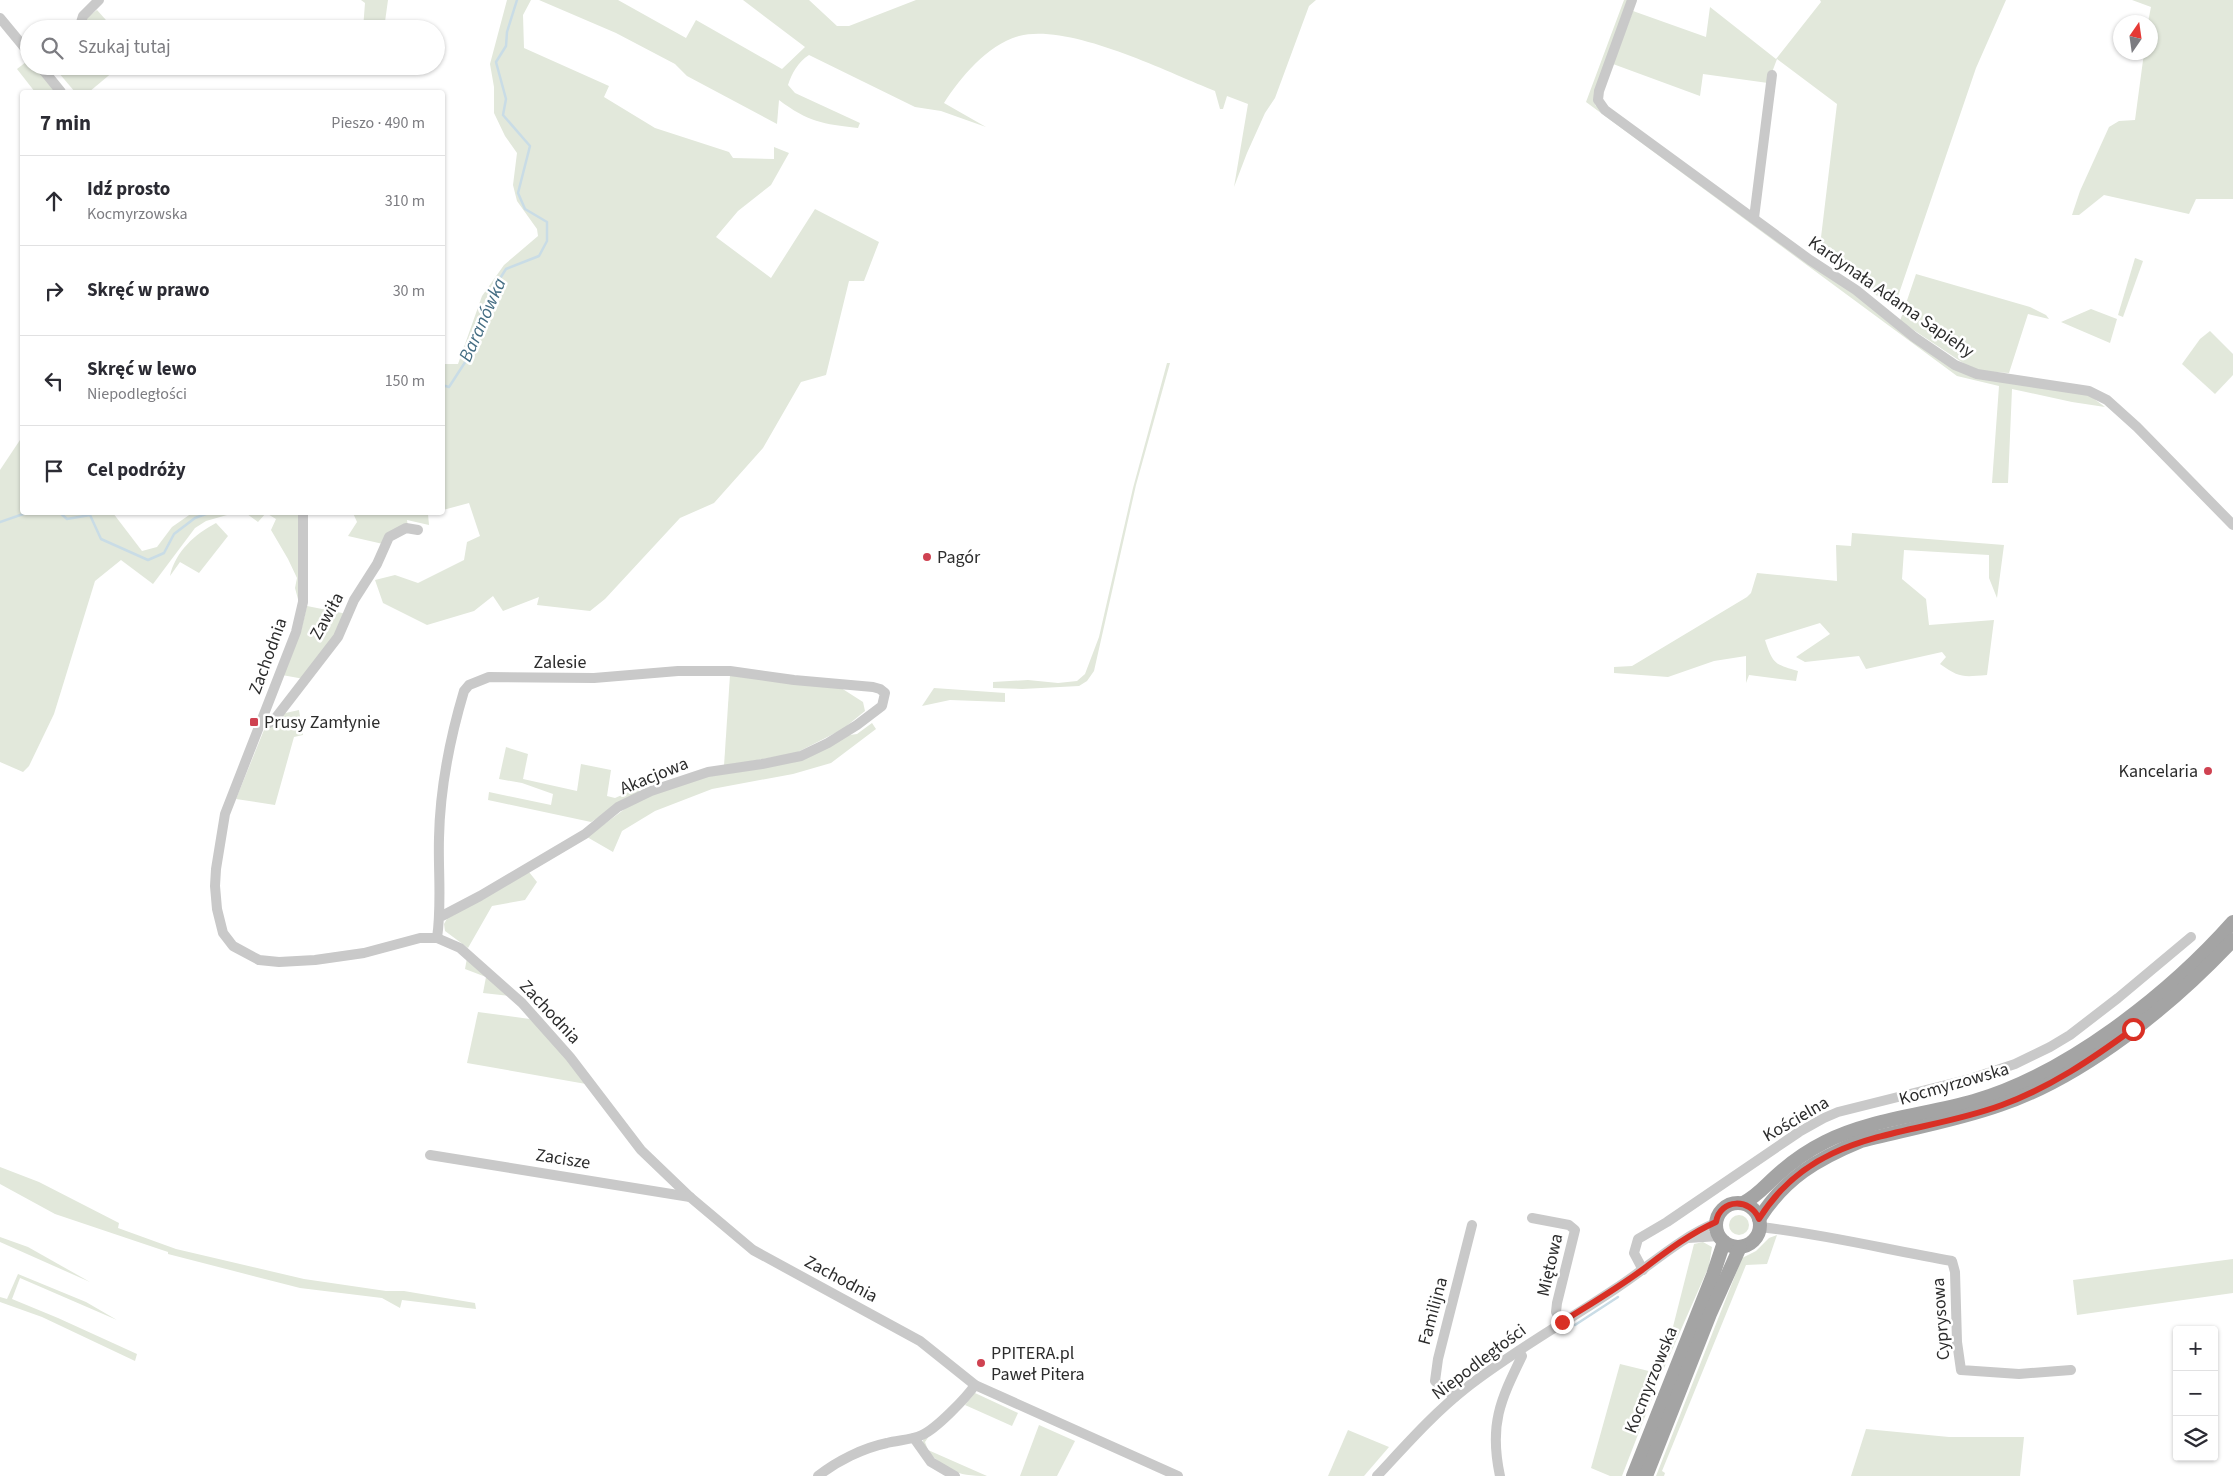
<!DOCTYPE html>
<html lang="pl">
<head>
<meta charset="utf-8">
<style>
	body { margin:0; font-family:"Source Sans 3",sans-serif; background:#f7f7f7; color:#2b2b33 }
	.controls { position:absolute; right:15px; bottom:15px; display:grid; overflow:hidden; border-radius:5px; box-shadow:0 1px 4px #0004 }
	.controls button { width:45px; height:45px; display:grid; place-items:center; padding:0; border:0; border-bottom:1px solid #e1e1e2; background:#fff; color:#2b2b33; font:25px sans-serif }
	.compass { position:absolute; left:2113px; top:15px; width:45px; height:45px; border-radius:50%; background:#fff; box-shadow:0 1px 4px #0004; rotate:13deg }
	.stop { position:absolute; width:15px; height:15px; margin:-11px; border:4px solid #d93025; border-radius:50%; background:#fff }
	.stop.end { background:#d93025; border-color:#fff; box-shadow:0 1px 5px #0008 }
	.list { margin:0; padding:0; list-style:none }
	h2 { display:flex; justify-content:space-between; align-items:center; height:65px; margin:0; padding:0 20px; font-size:21px }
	h2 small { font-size:16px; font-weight:400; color:#7c7c81 }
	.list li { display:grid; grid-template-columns:32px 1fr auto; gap:15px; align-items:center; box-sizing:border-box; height:90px; padding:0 20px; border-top:1px solid #e1e1e2 }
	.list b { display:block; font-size:19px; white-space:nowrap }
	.list p { margin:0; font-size:16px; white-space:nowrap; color:#7c7c81 }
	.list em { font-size:16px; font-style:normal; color:#7c7c81 }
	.icon { flex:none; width:28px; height:28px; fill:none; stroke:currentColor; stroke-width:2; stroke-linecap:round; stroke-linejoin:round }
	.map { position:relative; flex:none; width:2233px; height:1476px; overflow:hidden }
	.search { position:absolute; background:#fff; box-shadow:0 1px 4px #0004; left:20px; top:20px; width:425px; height:55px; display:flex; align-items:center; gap:12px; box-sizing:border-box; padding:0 18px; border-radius:28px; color:#7c7c81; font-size:19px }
	.panel { position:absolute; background:#fff; box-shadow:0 1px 4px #0004; left:20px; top:90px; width:425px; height:425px; border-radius:5px }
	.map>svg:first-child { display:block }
	.green { fill:#e2e8db }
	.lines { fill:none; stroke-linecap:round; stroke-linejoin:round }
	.stream { stroke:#c9dce6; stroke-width:2.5 }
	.minor { stroke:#c9c9c9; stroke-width:10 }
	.major { stroke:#a4a4a4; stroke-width:14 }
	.route { stroke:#d93025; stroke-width:6 }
	.poi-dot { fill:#cf4251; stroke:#fff; stroke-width:2 }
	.labels { text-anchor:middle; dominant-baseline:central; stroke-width:5; stroke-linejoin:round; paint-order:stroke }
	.street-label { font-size:18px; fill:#2c2c2c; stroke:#fff }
	.poi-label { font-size:18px; fill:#2c2c2c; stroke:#fff; text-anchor:start }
	.water-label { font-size:19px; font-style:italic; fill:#446d83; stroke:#fff }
</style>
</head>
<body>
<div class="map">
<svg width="2233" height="1476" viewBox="0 0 2233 1476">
	<rect width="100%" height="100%" fill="#fff"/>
	<g class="green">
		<polygon points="361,0 388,0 384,29 363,29 365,3"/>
		<polygon points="507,0 531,0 523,15 524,48 609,86 604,97 655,128 729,152 733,158 774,159 774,147 789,153 771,185 738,211 716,237 771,278 815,209 879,242 864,281 849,281 826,375 801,382 763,448 714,503 680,518 605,599 590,611 537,605 539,597 503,611 493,596 474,611 427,625 383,603 375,580 395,575 418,583 464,560 467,542 480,536 469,503 443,510 443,364 458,364 482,296 504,265 538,236 537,229 517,201 513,185 517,153 505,136 494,113 494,87 490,64"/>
		<path d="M539 0H618L686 38 696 20 782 69 805 47 743 0H809L837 26H849L916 0H1316L1309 6 1275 98 1265 113 1247 153 1234 187 1248 104 1227 96 1223 109H1220L1215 91C1167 72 1070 23 1019 36 987 45 961 77 944 103L986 127 941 111 915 107 809 55C798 62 792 73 788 85L795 93 860 123 858 128C823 124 808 122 779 100L777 124 687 76 675 64 616 33Z"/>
		<polygon points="1624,0 1629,0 1594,95 1595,105 1862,298 1954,367 2089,395 2105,407 2072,402 2012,389 2008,483 1992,483 1999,386 1957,376 1586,102"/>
		<polygon points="1820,0 2006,0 1976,68 1894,308 1819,254 1837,104 1777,59 1768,83 1703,74 1700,96 1613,64 1633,11 1706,37 1710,7 1776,59 1821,2"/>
		<polygon points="2132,0 2233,0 2233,199 2196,199 2189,214 2104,195 2079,215 2072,215 2080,191 2109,127 2119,121 2135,120 2144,53 2150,52 2150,22 2148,22 2151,7"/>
		<polygon points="97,10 114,29 84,29 86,18"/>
		<polygon points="26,62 29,66 37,69 56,92 35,92 17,69"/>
		<polygon points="53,66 120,66 89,92 75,92"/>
		<polygon points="2135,258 2143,261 2123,317 2118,315"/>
		<polygon points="1916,274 2030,307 2046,315 2049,319 2028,314 2009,373 1975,371 1900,321"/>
		<polygon points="2091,309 2117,319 2110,343 2061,322"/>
		<polygon points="2210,331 2233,354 2233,375 2215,394 2182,364 2200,339"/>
		<polygon points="1167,363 1170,363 1136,485 1094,671 1087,681 1079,686 1022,689 993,688 993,682 1028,680 1058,683 1077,681 1085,674 1099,637 1133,488"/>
		<polygon points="22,437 22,512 113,513 142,551 157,547 172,527 192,513 234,513 206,521 195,528 153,584 121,560 95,581 54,714 29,766 23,772 0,762 0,470"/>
		<polygon points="251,512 299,513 299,603 295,588 297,578 288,559 271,530 276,519 266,513 258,522 247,514"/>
		<polygon points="353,513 431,513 428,514 429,525 407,520 408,527 383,544 348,536 357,522"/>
		<path d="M216 523 228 536 199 573 180 562 170 576C175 552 195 534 216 523Z"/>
		<path d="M1852 533 2004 545 1997 598 1989 578V555L1904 550 1902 579 1926 599 1929 625 1994 620 1987 675C1962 677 1960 678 1940 664L1946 657 1942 652 1866 669 1859 656 1805 662 1796 657 1830 634 1820 623 1765 640C1773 664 1774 664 1798 671L1796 681 1749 675 1746 683V656L1714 661 1668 677 1614 673V667L1632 666 1747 597 1751 593 1757 573 1837 581 1836 545 1851 546Z"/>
		<polygon points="307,606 347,614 337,637 304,679 282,675 301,631"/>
		<polygon points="730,675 838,686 863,702 865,711 843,729 796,753 724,766"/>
		<polygon points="934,688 1005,693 1005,702 950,700 922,706"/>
		<polygon points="299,710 303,735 294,737 275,805 236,799 266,725 281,714"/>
		<polygon points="872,723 876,729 831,763 793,774 712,789 655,811 622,831 613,852 587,837 626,808 651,795 708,776 761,767 843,736 857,734"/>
		<polygon points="506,747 528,754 523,779 577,791 581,764 611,770 607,796 615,798 640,787 639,792 591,822 488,800 489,792 551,805 553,794 522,783 499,779"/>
		<polygon points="529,872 537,882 525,900 492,906 468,948 445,931 444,924 449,915"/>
		<polygon points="467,958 510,996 483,993 486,977 465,969"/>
		<polygon points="478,1012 530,1019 556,1046 586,1084 467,1063"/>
		<polygon points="0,1167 39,1182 119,1223 118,1228 176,1249 304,1279 386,1291 404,1291 475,1303 476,1309 402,1300 400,1308 382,1298 300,1288 168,1254 168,1252 55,1214 0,1184"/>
		<circle cx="1739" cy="1225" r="10"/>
		<polygon points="1777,1235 1767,1264 1746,1265 1662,1471 1665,1473 1664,1476 1656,1476 1742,1258 1756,1251 1769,1238"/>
		<polygon points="0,1237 28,1247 90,1282 0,1242"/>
		<polygon points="1703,1242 1712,1247 1709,1266 1661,1375 1622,1476 1610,1476 1591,1468 1620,1364 1661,1374 1694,1244"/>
		<polygon points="2233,1259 2233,1293 2077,1315 2073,1280"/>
		<polygon points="18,1274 86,1302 117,1320 20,1278 12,1299 58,1318 137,1354 135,1361 42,1317 0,1302 0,1297 7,1299"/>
		<polygon points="975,1393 1018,1413 1012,1426 965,1405"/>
		<polygon points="1039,1425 1075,1441 1057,1476 1020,1476"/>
		<polygon points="1866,1429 1949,1437 2024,1437 2020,1476 1851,1476"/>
		<polygon points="1348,1430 1389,1447 1364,1476 1328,1476"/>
		<path d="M929 1436 925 1442 928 1450 987 1476C955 1476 945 1470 923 1446V1440Z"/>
	</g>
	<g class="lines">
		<g class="stream">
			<polyline points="442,385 449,387 473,350 490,294 506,269 539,256 547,241 547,222 525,209 518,193 530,146 503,115 506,99 496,62 506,46 507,32 517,0"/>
			<polyline points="59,512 67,519 90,515 101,539 148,560 164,553 174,534 195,518 211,512"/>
			<polyline points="0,522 29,512"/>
			<polyline points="1575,1325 1618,1297"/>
		</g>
		<g class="minor">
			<polyline points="1632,0 1599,91 1598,100 1605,110 1810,260 1856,290 1914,337 1955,365 1977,374 2089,391 2107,400 2137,427 2233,525"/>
			<polyline points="0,18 29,53"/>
			<polyline points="79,29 83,16 99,0"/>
			<polyline points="40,66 61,92"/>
			<polyline points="1754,218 1772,75"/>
			<polyline points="303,512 303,602 296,632 225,814 216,869 215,886 217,909 223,933 233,946 259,960 279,962 315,960 364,953 420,938 437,938 460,948 522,1003 570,1057 641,1150 690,1197 753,1250 920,1341 975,1385 1178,1476"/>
			<polyline points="260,724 269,723 274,720 338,637 354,600 377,564 389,537 406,528 418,530"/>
			<path d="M437 938C442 905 438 871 439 838 440 788 450 738 464 691L469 685 489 677 594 678 678 671H730L794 680 873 687 880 689 885 693 882 706 857 725 828 743 801 756 762 764 708 772 651 791 618 807 585 834 480 896 440 917"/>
			<polyline points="430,1155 690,1197"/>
			<polyline points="1532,1218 1569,1225 1575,1230 1557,1303 1556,1312 1562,1322"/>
			<path d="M1760 1227C1825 1234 1888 1250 1952 1261L1955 1272 1957 1342 1961 1370 2019 1374 2071 1370"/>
			<polyline points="1688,1238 1719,1236"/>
			<polyline points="1643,1270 1634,1253 1638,1239 1667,1222 1799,1132 1824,1118 1838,1112 1970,1079 2015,1064 2050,1047 2070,1035 2118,998 2191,937"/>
			<polyline points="1455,1397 1435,1381 1438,1359 1472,1225"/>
			<polyline points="914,1438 931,1462 955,1476"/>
			<path d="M818 1476C837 1461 863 1448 887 1443 899 1440 911 1440 922 1435 936 1429 966 1398 975 1385"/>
			<path d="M1377 1476C1406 1445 1433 1414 1466 1388 1513 1351 1566 1322 1615 1289 1649 1267 1679 1238 1716 1223"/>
			<path d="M1500 1476C1489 1425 1500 1401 1522 1356L1519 1351"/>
		</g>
		<g class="major">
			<path d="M1743 1203C1756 1197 1764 1187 1775 1177 1790 1163 1807 1151 1825 1142 1871 1119 1925 1115 1974 1101 2067 1074 2169 994 2233 922"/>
			<circle cx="1738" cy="1225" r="22"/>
			<path d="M1759 1219C1785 1178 1817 1159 1861 1141 1907 1129 1955 1121 2000 1105 2085 1076 2172 1005 2233 940"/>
			<polyline points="1633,1476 1713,1275 1724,1242"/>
			<polyline points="1646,1476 1710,1314 1740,1247"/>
		</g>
	</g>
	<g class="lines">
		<path class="route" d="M1562 1322C1589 1305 1616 1289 1642 1270 1666 1252 1689 1234 1716 1222 1720 1198 1751 1198 1759 1219 1816 1127 1913 1138 2002 1105 2051 1087 2092 1059 2133 1029"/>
	</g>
	<g class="poi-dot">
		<circle cx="927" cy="557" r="5"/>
		<rect x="249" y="717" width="10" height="10" rx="2.5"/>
		<circle cx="2208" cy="771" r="5"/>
		<circle cx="981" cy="1363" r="5"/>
	</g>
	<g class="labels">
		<g class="street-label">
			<text transform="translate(1891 297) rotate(35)">Kardynała Adama Sapiehy</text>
			<text transform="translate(327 616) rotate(-61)">Zawiła</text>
			<text transform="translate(268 656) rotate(-70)">Zachodnia</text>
			<text x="560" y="662">Zalesie</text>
			<text transform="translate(654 776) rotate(-22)">Akacjowa</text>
			<text transform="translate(550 1012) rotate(47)">Zachodnia</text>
			<text transform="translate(1954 1084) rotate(-16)">Kocmyrzowska</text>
			<text transform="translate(1796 1119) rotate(-30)">Kościelna</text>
			<text transform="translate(563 1159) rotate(9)">Zacisze</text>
			<text transform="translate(1550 1265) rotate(-77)">Miętowa</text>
			<text transform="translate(841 1279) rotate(28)">Zachodnia</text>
			<text transform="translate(1433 1311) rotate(-75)">Familijna</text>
			<text transform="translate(1941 1319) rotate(-94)">Cyprysowa</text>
			<text transform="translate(1479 1362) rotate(-37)">Niepodległości</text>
			<text transform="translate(1651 1380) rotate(-68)">Kocmyrzowska</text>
		</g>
		<g class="poi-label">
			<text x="937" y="557">Pagór</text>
			<text x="264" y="722">Prusy Zamłynie</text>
			<text x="2198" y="771" text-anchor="end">Kancelaria</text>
			<text x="991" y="1353">PPITERA.pl<tspan x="991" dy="21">Paweł Pitera</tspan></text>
		</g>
		<g class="water-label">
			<text transform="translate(483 320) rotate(-66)">Baranówka</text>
		</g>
	</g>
</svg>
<div class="controls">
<button>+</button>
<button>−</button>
<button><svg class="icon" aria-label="layers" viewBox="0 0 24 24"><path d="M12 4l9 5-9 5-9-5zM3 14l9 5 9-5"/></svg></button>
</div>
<svg class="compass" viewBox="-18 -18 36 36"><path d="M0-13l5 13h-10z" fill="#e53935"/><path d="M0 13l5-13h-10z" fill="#7c7c81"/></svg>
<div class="stop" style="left:2133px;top:1029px"></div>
<div class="stop end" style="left:1562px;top:1322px"></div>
<div class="search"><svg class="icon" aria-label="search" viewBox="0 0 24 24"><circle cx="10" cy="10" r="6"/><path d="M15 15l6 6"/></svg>Szukaj tutaj</div>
<section class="panel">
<h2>7 min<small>Pieszo · 490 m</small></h2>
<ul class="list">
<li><svg class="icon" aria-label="ahead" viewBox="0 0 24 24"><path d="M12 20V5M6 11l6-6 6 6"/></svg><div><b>Idź prosto</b><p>Kocmyrzowska</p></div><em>310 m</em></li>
<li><svg class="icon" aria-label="right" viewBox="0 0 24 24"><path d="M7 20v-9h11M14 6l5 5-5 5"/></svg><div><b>Skręć w prawo</b></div><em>30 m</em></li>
<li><svg class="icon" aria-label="left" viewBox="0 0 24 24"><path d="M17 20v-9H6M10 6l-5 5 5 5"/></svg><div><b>Skręć w lewo</b><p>Niepodległości</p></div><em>150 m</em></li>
<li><svg class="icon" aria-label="arrive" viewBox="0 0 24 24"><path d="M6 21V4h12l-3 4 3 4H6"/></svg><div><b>Cel podróży</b></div></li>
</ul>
</section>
</div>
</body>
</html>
